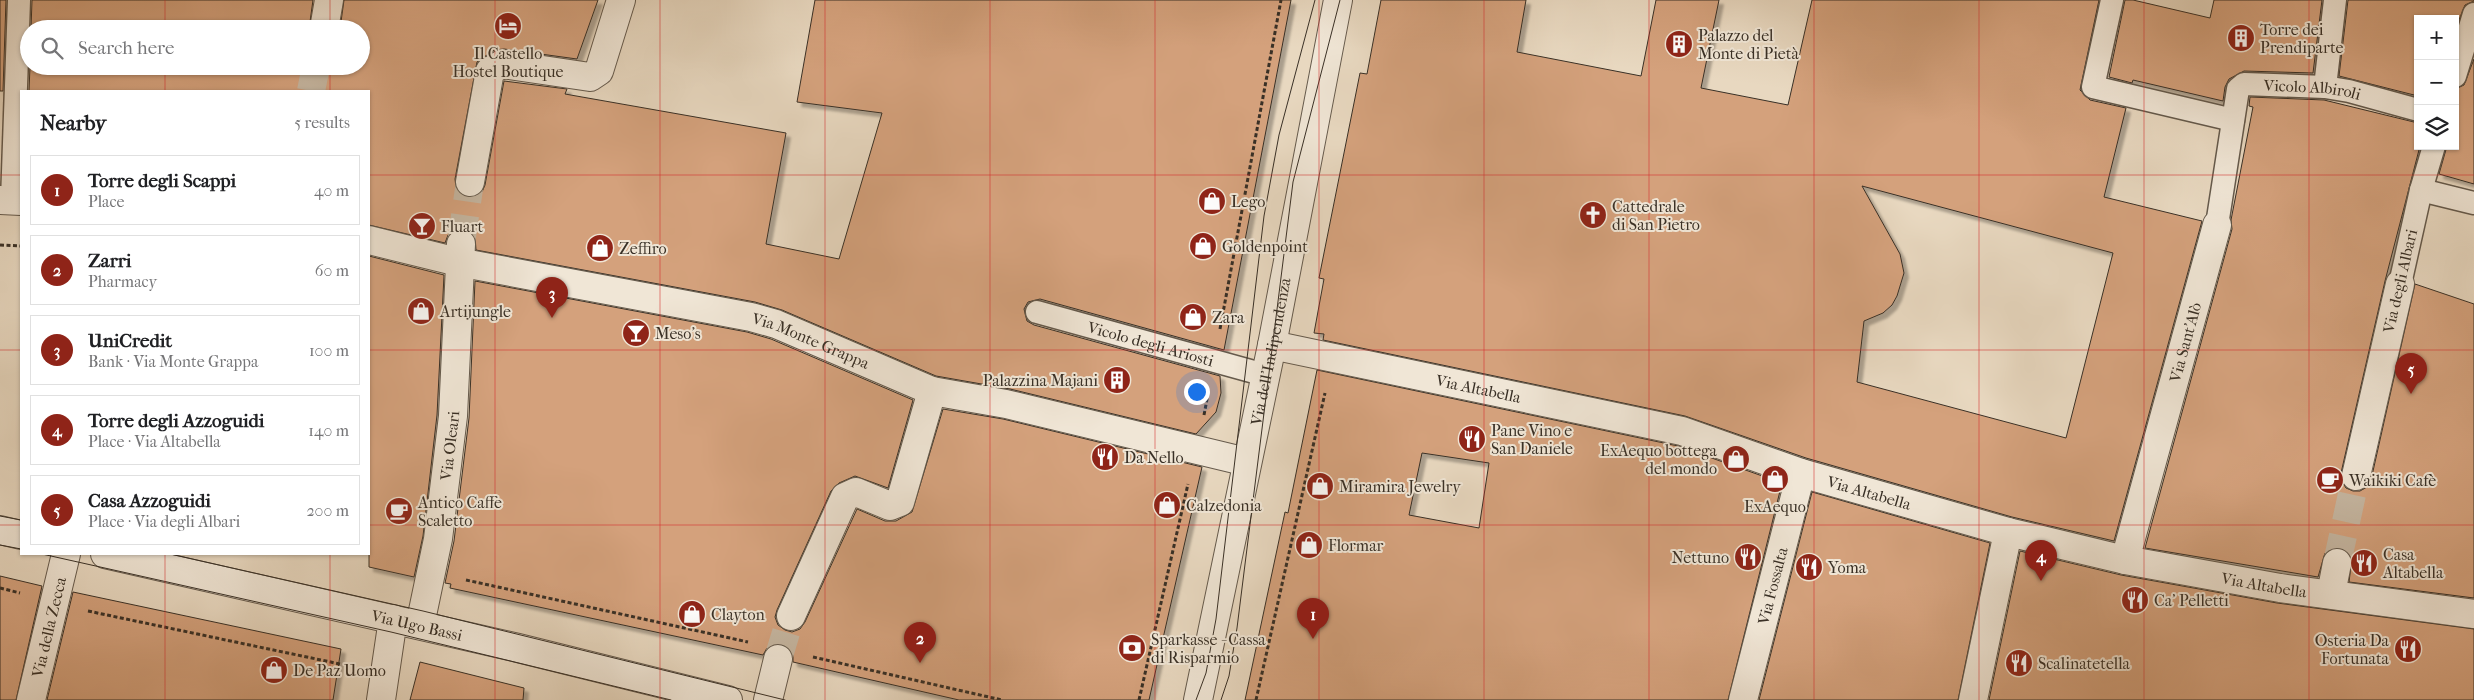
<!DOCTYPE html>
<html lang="en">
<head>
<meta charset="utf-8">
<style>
	body { margin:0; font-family:"IM FELL French Canon",serif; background:#f6f6f6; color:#202124 }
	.controls { position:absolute; right:15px; top:15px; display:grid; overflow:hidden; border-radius:0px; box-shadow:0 1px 4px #0004 }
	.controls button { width:45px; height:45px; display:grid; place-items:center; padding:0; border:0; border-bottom:1px solid #e0e0e0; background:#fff; color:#202124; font:25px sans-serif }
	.you { position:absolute; left:1196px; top:391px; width:18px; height:18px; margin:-12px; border:4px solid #fff; border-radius:50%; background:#1a73e8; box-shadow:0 0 0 8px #1a73e833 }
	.badge { display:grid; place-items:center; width:32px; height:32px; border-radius:50%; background:#8f2418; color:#fff; font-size:16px; font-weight:700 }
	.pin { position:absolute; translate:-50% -41px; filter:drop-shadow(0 1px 2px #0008) }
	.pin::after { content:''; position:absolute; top:26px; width:18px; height:15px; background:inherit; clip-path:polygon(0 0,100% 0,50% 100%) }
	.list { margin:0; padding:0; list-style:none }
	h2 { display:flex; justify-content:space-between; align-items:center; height:65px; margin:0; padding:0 20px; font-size:21px }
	h2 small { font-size:16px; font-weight:400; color:#757577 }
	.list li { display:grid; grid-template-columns:32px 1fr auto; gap:15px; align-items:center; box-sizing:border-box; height:70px; margin:0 10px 10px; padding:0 10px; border:1px solid #e0e0e0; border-radius:0px }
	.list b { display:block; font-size:19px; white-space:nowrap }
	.list p { margin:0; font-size:16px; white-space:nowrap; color:#757577 }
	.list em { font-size:16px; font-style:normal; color:#757577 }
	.icon { flex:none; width:28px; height:28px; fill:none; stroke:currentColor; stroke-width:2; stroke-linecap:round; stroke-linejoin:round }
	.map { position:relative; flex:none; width:2474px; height:700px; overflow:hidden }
	.search { position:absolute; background:#fff; box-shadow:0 1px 4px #0004; left:20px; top:20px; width:350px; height:55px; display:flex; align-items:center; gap:12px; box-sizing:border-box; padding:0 18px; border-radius:28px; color:#757577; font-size:19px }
	.panel { position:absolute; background:#fff; box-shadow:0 1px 4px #0004; left:20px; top:90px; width:350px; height:465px; border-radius:0px }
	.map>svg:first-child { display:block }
	.building { fill:#d4a17c; stroke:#393026; fill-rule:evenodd; filter:url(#shadow) }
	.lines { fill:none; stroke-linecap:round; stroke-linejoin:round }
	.pedestrian-tunnel { stroke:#c5b6a1; stroke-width:28; stroke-dasharray:28 14; stroke-linecap:butt }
	.service-casing { stroke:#655a4c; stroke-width:25 }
	.pedestrian-casing { stroke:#655a4c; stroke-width:30 }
	.minor-casing { stroke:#655a4c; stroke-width:30 }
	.tertiary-casing { stroke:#655a4c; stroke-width:30 }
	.path { stroke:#393026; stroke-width:3; stroke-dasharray:4 2.5; stroke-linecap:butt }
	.service { stroke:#f0e6d6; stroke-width:22 }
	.pedestrian { stroke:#f0e6d6; stroke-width:28 }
	.minor { stroke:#f0e6d6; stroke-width:28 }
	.tertiary { stroke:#f0e6d6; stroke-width:28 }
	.tram { stroke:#393026; stroke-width:1 }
	.grid { fill:none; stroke:#d62828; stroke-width:1; stroke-opacity:0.55 }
	.labels { text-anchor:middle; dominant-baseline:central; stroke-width:4; stroke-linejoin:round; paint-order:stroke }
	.poi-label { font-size:16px; fill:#393026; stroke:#f0e6d6; text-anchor:start }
	.street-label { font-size:16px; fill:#393026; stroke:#f0e6d6 }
</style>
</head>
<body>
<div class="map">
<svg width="2474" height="700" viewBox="0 0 2474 700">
	<defs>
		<filter id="shadow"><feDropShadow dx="4.5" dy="4.5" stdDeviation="1" flood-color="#0004"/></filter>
	</defs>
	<rect width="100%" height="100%" fill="#e8d8c0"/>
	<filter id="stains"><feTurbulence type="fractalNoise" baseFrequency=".004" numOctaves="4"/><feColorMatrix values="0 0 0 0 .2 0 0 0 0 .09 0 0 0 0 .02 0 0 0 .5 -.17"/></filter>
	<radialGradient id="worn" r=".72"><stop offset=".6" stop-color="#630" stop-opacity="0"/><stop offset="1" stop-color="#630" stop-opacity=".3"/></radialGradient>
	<g class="building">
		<polygon points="0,0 6,0 3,91 0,91"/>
		<polygon points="32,0 313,0 309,29 31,29"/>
		<polygon points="344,0 598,0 577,59 504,49 494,50 477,62 455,179 456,188 460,194 468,197 475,197 482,192 485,185 504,81 567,89 565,94 786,133 766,244 839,259 882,113 797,102 815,0 1291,0 1224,350 1040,299 1028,302 1024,309 1027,321 1034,325 1220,376 1221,393 1216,412 1196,434 1010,389 936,376 782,310 755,302 476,250 475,236 470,231 462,228 453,230 448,235 445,243 369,225 369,91 29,91 30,66 361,66 361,29 340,29"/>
		<path d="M1381 0H1526L1517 52 1641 76 1656 0H1719L1701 88 1788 105 1812 0H2099L2080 90 2090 100 2126 108 2104 197 2202 221 2114 541 2012 517 1806 458 1685 416 1323 340 1324 334 1314 333 1324 279 1319 278 1360 73 1367 74ZM1862 186 2113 253 2066 438 1857 382 1864 321 1883 313 1892 305 1897 296 1904 273 1900 254Z"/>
		<polygon points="2125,0 2133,0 2210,18 2214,0 2322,0 2313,73 2244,71 2229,79 2225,87 2223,101 2133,80 2132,83 2109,77"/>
		<polygon points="2348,0 2474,0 2474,1 2465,5 2455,30 2455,19 2418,19 2418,96 2339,76"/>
		<polygon points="2474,59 2474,184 2439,174 2447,146 2455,146 2455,89 2464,85"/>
		<polygon points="2250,97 2324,100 2418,123 2418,146 2420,146 2385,281 2341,473 2341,480 2346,488 2353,491 2360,491 2367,487 2371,480 2415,284 2474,304 2474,598 2349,582 2352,558 2347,551 2339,548 2331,548 2325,553 2318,577 2145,548 2232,229 2231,220 2253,107 2249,106"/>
		<polygon points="369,256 444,275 437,415 423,536 414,577 369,567"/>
		<polygon points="475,281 747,332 771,339 913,400 888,488 855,476 839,483 831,491 777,610 775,617 778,625 785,630 792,632 800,629 805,622 857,509 885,521 896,521 912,512 943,409 1003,419 1202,467 1149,700 959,700 793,662 793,654 789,648 781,644 774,644 767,648 763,655 450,588 451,584 445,583 454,541 469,418"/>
		<path d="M1317 370 1678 446 1782 483 1728 700H1245L1285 512 1288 513ZM1422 453 1489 463 1479 528 1409 515Z"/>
		<polygon points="1812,492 1990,543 1958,700 1759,700"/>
		<polygon points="2020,551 2121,575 2277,603 2474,629 2474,700 1989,700"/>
		<polygon points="0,576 42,586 16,700 0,700"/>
		<polygon points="73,592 341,649 333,700 47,700"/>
		<polygon points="420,662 524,688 523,700 410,700"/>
	</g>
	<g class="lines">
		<g class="pedestrian-tunnel">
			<polyline points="311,91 316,66"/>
			<polyline points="461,243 470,182"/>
			<polyline points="2337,563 2356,476"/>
			<polyline points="778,659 791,616"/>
		</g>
		<g class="service-casing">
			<g id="service">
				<polyline points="2112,0 2093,87 2233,120"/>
				<polyline points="2455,76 2474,14"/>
				<polyline points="2325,87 2335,0"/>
				<polyline points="2421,190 2474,203"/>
				<polyline points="12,201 19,0"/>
				<path id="s1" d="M2217 225 2238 89 2244 84 2325 87 2349 91 2418 110"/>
				<polyline points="2400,284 2421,190 2434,146"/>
				<path id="s2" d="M1037 312 1265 375"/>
			</g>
		</g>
		<g class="pedestrian-casing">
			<g id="pedestrian">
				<polyline points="324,29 329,0"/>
				<polyline points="470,182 490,71 502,64 590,77 599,71 621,0"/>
				<path id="s3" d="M369 240 458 262 751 317 776 324 932 391 1006 404 1247 462"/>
				<path id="s4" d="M1272 345 1682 431 1801 473 2008 532 2125 560 2280 588 2474 614"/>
				<polyline points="2356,476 2400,284"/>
				<path id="s5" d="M2125 560 2217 225"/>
				<polyline points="2331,594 2337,563"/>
				<polyline points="791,616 845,497 856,492 890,506 900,502 932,391"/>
				<path id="s6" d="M420 625 438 539 453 416 461 244"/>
				<polyline points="768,700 778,659"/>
				<path id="s7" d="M1198 700 1272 345 1338 0"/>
				<path id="s8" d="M1743 700 1801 473"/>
				<polyline points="1973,700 2008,532"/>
			</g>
		</g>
		<g class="minor-casing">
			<g id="minor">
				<polyline points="0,200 21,201"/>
				<path id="s9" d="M31 700 66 554"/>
				<polyline points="381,700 393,619"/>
			</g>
		</g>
		<g class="tertiary-casing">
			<g id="tertiary">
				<polyline points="0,530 21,535"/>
				<path id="s10" d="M105 554 518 648 728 700"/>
			</g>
		</g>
		<g class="path">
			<polyline points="0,245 21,246"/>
			<polyline points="1220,329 1281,0"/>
			<polyline points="1204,415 1208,394"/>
			<polyline points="466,580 748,642"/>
			<polyline points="0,588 20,593"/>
			<polyline points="88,611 340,664"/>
			<polyline points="813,657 1002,700"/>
			<polyline points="1139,700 1188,484"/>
			<polyline points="1256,700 1325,393"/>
		</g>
		<use href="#service" class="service"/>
		<use href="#pedestrian" class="pedestrian"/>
		<use href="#minor" class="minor"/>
		<use href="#tertiary" class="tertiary"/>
		<g class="tram">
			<polyline points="0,516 21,520"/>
			<polyline points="0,545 21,549"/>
			<polyline points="42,554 391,632 671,700"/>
			<polyline points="170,554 423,611 785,700"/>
			<polyline points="1196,700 1206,673 1216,619 1264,216 1279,135 1315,0"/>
			<polyline points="1221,700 1229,676 1237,628 1293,182 1340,0"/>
		</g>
	</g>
	<path class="grid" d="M165 0V29M330 0V29M495 0V700M660 0V700M825 0V700M990 0V700M1155 0V700M1319 0V700M1484 0V700M1649 0V700M1814 0V700M1979 0V700M2144 0V700M2309 0V700M165 66V91M330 66V91M0 175H21M369 175H2474M0 350H21M369 350H2474M0 525H21M369 525H2474M165 554V700M330 554V700"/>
	<defs>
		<g id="hotel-disc" transform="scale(1.4375)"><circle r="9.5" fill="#8f2418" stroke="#f0e6d6"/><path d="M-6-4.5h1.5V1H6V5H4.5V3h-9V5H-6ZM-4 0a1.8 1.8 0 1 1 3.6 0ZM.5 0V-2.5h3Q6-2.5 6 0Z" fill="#fff"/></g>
		<g id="building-disc" transform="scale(1.4375)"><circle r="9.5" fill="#8f2418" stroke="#f0e6d6"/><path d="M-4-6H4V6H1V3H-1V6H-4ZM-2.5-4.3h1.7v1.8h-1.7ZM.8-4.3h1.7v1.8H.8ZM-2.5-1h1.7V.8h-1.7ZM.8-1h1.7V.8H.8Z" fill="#fff"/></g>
		<g id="shop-disc" transform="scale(1.4375)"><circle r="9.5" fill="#8f2418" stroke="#f0e6d6"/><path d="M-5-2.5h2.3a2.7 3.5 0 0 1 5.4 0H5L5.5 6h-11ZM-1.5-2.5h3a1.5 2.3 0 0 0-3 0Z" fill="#fff"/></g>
		<g id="church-disc" transform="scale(1.4375)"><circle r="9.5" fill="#8f2418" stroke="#f0e6d6"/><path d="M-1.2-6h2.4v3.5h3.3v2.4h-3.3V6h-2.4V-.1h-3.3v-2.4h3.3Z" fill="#fff"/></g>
		<g id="bar-disc" transform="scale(1.4375)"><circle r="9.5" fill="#8f2418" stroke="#f0e6d6"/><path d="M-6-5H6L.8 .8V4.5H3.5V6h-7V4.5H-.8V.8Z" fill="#fff"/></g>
		<g id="restaurant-disc" transform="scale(1.4375)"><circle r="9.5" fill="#8f2418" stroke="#f0e6d6"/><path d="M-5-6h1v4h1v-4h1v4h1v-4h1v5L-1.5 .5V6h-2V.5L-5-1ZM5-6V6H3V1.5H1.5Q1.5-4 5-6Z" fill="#fff"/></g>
		<g id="cafe-disc" transform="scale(1.4375)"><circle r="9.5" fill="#8f2418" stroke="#f0e6d6"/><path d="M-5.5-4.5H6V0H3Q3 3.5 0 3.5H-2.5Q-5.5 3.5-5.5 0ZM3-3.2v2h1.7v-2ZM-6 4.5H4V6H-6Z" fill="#fff"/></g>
		<g id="bank-disc" transform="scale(1.4375)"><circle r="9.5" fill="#8f2418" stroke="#f0e6d6"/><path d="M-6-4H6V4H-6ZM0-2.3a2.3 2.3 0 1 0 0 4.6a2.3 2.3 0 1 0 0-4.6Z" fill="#fff"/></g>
	</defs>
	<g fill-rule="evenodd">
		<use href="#hotel-disc" x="508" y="26"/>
		<use href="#building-disc" x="2241" y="38"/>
		<use href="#building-disc" x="1679" y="44"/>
		<use href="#shop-disc" x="1212" y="201"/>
		<use href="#church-disc" x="1593" y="215"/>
		<use href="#bar-disc" x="422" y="226"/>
		<use href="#shop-disc" x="1203" y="246"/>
		<use href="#shop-disc" x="600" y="248"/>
		<use href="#shop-disc" x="421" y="311"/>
		<use href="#shop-disc" x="1193" y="317"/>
		<use href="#bar-disc" x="636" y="333"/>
		<use href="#building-disc" x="1117" y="380"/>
		<use href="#restaurant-disc" x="1472" y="439"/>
		<use href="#restaurant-disc" x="1105" y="457"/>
		<use href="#shop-disc" x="1736" y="459"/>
		<use href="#shop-disc" x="1775" y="479"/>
		<use href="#cafe-disc" x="2330" y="480"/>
		<use href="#shop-disc" x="1320" y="486"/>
		<use href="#shop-disc" x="1167" y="505"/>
		<use href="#cafe-disc" x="399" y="511"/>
		<use href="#shop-disc" x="1309" y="545"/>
		<use href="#restaurant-disc" x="1748" y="557"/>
		<use href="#restaurant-disc" x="2364" y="563"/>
		<use href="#restaurant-disc" x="1809" y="567"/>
		<use href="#restaurant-disc" x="2135" y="600"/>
		<use href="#shop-disc" x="692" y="614"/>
		<use href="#bank-disc" x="1132" y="648"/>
		<use href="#restaurant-disc" x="2408" y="649"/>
		<use href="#restaurant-disc" x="2019" y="663"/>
		<use href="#shop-disc" x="274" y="670"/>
	</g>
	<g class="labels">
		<g class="poi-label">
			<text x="2260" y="29">Torre dei<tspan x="2260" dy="18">Prendiparte</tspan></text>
			<text x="1698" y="35">Palazzo del<tspan x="1698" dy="18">Monte di Pietà</tspan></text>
			<text x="508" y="53" text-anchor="middle">Il Castello<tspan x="508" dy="18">Hostel Boutique</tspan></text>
			<text x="1231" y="201">Lego</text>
			<text x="1612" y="206">Cattedrale<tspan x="1612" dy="18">di San Pietro</tspan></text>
			<text x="441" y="226">Fluart</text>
			<text x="1222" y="246">Goldenpoint</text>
			<text x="619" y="248">Zeffiro</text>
			<text x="440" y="311">Artijungle</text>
			<text x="1212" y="317">Zara</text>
			<text x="655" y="333">Meso's</text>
			<text x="1098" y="380" text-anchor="end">Palazzina Majani</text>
			<text x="1491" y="430">Pane Vino e<tspan x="1491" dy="18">San Daniele</tspan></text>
			<text x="1717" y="450" text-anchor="end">ExAequo bottega<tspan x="1717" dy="18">del mondo</tspan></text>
			<text x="1124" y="457">Da Nello</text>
			<text x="2349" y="480">Waikiki Cafè</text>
			<text x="1339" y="486">Miramira Jewelry</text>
			<text x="418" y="502">Antico Caffe<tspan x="418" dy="18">Scaletto</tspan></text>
			<text x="1186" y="505">Calzedonia</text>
			<text x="1775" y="506" text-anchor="middle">ExAequo</text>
			<text x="1328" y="545">Flormar</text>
			<text x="2383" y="554">Casa<tspan x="2383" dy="18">Altabella</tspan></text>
			<text x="1729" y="557" text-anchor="end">Nettuno</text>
			<text x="1828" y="567">Yoma</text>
			<text x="2154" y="600">Ca' Pelletti</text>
			<text x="711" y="614">Clayton</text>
			<text x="1151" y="639">Sparkasse - Cassa<tspan x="1151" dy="18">di Risparmio</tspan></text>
			<text x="2389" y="640" text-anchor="end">Osteria Da<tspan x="2389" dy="18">Fortunata</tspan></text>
			<text x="2038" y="663">Scalinatetella</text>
			<text x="293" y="670">De Paz Uomo</text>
		</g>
		<g class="street-label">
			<text stroke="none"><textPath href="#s1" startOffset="214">Vicolo Albiroli</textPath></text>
			<text transform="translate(2400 281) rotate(-77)">Via degli Albari</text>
			<text stroke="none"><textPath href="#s3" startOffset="454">Via Monte Grappa</textPath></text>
			<text stroke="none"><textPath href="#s5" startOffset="226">Via Sant'Alò</textPath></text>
			<text stroke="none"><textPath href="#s2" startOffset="118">Vicolo degli Ariosti</textPath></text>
			<text stroke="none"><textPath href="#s7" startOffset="356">Via dell'Indipendenza</textPath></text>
			<text stroke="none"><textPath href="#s4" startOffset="211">Via Altabella</textPath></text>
			<text stroke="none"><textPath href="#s6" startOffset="182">Via Oleari</textPath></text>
			<text stroke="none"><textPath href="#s4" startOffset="616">Via Altabella</textPath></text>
			<text stroke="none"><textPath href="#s4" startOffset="1022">Via Altabella</textPath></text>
			<text stroke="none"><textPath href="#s8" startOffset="118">Via Fossalta</textPath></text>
			<text stroke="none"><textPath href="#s10" startOffset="320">Via Ugo Bassi</textPath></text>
			<text stroke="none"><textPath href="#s9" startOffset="75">Via della Zecca</textPath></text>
		</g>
	</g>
	<rect width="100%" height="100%" filter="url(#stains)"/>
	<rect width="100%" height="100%" fill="url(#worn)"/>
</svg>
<div class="controls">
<button>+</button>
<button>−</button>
<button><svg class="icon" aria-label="layers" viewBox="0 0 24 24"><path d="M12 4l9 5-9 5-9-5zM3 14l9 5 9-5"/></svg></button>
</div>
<div class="you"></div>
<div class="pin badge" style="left:1313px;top:639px">1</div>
<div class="pin badge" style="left:920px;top:663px">2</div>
<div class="pin badge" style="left:552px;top:318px">3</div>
<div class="pin badge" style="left:2041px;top:581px">4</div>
<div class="pin badge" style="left:2411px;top:394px">5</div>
<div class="search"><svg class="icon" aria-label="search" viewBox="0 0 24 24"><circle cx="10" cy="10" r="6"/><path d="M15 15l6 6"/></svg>Search here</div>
<section class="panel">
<h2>Nearby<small>5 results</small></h2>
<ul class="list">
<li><span class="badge">1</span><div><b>Torre degli Scappi</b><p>Place</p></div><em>40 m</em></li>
<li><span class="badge">2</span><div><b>Zarri</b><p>Pharmacy</p></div><em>60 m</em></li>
<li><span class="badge">3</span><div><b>UniCredit</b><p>Bank · Via Monte Grappa</p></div><em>100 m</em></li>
<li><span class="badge">4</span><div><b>Torre degli Azzoguidi</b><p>Place · Via Altabella</p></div><em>140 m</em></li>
<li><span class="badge">5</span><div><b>Casa Azzoguidi</b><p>Place · Via degli Albari</p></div><em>200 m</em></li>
</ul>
</section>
</div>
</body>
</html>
